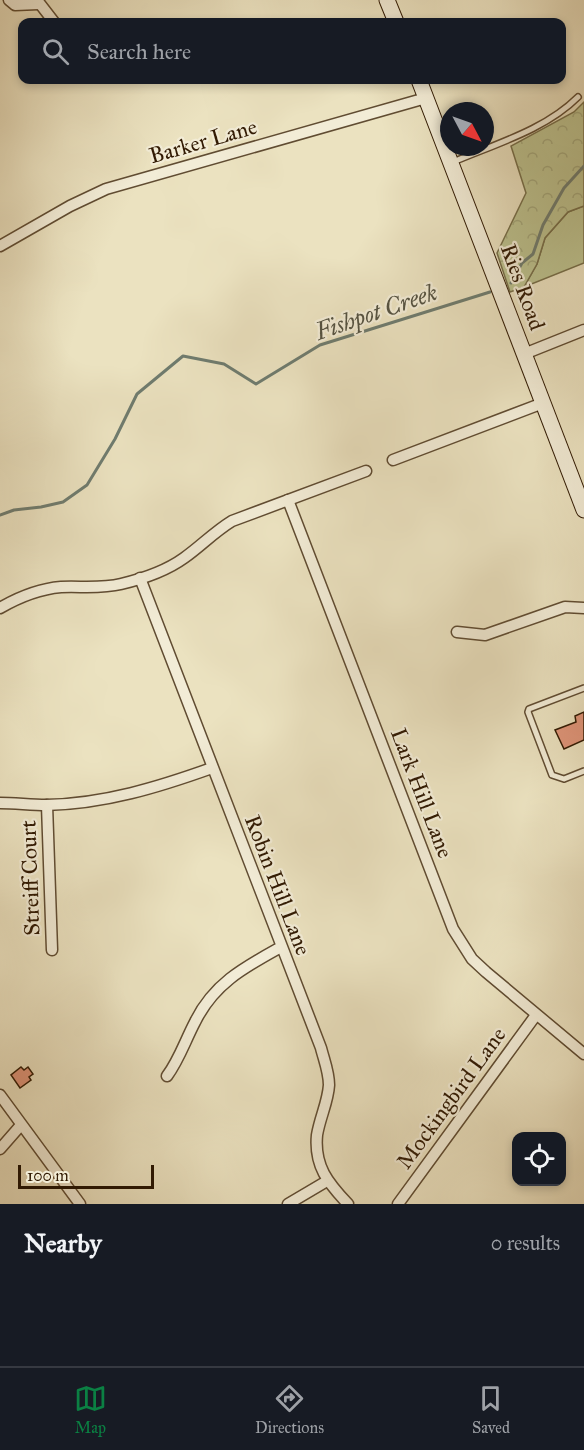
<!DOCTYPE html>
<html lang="en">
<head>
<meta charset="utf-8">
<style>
	body { margin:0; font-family:"IM FELL Great Primer",serif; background:#20242c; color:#f1f3f6 }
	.controls { position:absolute; right:18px; bottom:18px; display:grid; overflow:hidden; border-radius:12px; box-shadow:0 3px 9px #0003 }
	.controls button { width:54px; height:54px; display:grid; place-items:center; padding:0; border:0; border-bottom:2px solid #363941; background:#171b24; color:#f1f3f6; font:30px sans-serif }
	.compass { position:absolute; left:440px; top:102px; width:54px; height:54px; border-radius:50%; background:#171b24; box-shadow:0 3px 9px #0003; rotate:131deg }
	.scale { position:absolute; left:18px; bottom:15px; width:136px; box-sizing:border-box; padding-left:6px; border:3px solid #311a03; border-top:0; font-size:16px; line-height:21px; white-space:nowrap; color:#311a03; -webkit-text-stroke:4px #f2ecd6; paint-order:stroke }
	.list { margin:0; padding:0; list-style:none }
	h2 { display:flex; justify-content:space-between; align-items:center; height:78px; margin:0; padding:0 24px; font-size:26px }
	h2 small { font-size:20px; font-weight:400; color:#9ea1a6 }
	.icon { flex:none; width:33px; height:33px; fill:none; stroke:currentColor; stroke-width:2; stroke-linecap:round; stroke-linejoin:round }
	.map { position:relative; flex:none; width:584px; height:1204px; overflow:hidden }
	.search { position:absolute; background:#171b24; box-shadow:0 3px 9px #0003; left:18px; right:18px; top:18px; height:66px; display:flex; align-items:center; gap:15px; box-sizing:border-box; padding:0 21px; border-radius:12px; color:#9ea1a6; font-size:22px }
	.sheet { height:162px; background:#171b24 }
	nav { display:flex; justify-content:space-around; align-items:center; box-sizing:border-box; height:84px; border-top:2px solid #363941; background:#171b24; font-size:16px; color:#9ea1a6 }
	nav a { display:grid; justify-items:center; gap:3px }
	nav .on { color:#0b8043 }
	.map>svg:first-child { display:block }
	.grass { fill:#bcc28f; stroke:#766e49; stroke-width:1.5 }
	.forest { fill:url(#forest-crowns); stroke:#766e49; stroke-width:1.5 }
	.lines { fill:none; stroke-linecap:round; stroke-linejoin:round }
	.stream { stroke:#6f7c6f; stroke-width:3 }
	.building { fill:#e0957a; stroke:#311a03; stroke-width:1.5 }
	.lane-casing { stroke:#604c32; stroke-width:8 }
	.street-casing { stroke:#604c32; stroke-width:13 }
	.secondary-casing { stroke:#311a03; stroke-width:17 }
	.lane { stroke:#f2ecd6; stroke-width:5 }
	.street { stroke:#f2ecd6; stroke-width:10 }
	.secondary { stroke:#f2ecd6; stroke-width:15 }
	.labels { text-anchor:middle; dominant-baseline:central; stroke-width:4.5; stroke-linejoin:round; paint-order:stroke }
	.street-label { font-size:22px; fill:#311a03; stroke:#f2ecd6 }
	.water-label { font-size:24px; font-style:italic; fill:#555342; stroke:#f2ecd6 }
</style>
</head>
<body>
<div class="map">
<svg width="584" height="1204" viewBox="0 0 584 1204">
	<defs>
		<pattern id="forest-crowns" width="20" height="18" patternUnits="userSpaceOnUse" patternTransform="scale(1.5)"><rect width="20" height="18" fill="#bcc28f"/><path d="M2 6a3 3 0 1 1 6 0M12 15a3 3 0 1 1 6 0" fill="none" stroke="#a2a67a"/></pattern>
	</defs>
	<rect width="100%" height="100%" fill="#ebe2c0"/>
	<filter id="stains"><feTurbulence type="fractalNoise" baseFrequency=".00333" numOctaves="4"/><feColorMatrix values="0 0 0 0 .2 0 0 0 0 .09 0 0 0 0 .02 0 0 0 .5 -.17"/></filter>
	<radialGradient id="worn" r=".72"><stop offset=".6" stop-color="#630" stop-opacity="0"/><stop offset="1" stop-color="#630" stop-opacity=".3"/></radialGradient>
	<polygon class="grass" points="584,206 584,263 524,287 537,264 545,238 568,212"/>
	<polygon class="forest" points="584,102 584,206 568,212 545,238 537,264 524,287 510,292 497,253 526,193 511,146 574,112"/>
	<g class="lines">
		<g class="stream">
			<polyline points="511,283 522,263 533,254 543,225 564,188 584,166"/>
			<polyline points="0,515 14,510 41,507 63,502 87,485 115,439 137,394 183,356 224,364 256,384 320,345 490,292"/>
		</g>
	</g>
	<g class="building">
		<polygon points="584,712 584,740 564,749 555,730 576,722 575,716"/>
		<polygon points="21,1067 24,1070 28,1067 33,1074 29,1077 31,1080 20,1088 11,1075"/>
	</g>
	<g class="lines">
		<g class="lane-casing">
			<g id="lane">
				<path d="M453 162C495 144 545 130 578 97"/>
				<polyline points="584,688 529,709 528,712 552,775 564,779 584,771"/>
			</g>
		</g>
		<g class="street-casing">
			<g id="street">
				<polyline points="9,0 15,5 38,4"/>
				<polyline points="37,0 54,22"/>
				<polyline points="0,246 70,206 106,189 426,98"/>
				<polyline points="524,354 584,330"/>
				<polyline points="393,460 543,403"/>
				<polyline points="288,500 453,929 472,959 486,972 584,1054"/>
				<path d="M140 578 321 1048C324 1060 329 1072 329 1085 328 1102 320 1117 317 1135 314 1166 328 1183 348 1204"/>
				<path d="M0 608C19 597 38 589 61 587 80 586 101 589 121 584 142 579 166 571 184 558 201 546 214 532 232 521L366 471"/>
				<polyline points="457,632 485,635 565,607 584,608"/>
				<path d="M0 803C15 803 31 805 46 805 104 804 159 787 212 768"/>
				<polyline points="47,805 52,950"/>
				<path d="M167 1076C179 1060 185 1041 195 1022 214 983 245 967 281 947"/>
				<polyline points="0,1095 80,1204"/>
				<polyline points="0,1149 21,1125"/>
				<polyline points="288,1204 327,1181"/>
				<polyline points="398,1204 536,1015"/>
			</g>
		</g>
		<g class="secondary-casing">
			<g id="secondary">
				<polyline points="387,0 396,22"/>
				<polyline points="419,80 584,510"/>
			</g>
		</g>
		<use href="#lane" class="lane"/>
		<use href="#street" class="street"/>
		<use href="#secondary" class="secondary"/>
	</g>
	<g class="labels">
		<g class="street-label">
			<text transform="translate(203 141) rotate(-16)">Barker Lane</text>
			<text transform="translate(523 287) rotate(70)">Ries Road</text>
			<text transform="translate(422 793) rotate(69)">Lark Hill Lane</text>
			<text transform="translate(30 878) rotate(-92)">Streiff Court</text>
			<text transform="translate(278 885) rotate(69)">Robin Hill Lane</text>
			<text transform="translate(451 1098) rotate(-54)">Mockingbird Lane</text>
		</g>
		<g class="water-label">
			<text transform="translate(376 312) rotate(-19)">Fishpot Creek</text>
		</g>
	</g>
	<rect width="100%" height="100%" filter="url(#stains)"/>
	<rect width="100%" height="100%" fill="url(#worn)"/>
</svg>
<div class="controls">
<button><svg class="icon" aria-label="locate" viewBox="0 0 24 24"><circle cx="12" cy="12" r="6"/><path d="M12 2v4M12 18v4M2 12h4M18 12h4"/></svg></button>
</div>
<svg class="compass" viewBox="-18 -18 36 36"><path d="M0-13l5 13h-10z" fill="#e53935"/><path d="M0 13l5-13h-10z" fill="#9ea1a6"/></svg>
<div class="scale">100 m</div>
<div class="search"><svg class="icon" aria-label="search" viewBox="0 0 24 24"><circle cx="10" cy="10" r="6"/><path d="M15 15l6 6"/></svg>Search here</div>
</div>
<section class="sheet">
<h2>Nearby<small>0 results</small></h2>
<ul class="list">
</ul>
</section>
<nav>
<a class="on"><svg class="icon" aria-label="map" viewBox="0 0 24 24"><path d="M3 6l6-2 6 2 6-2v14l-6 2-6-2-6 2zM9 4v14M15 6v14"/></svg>Map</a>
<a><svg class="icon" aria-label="directions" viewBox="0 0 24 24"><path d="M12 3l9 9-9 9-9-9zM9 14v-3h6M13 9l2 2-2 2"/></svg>Directions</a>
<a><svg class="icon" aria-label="saved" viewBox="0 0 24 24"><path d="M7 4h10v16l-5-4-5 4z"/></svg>Saved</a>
</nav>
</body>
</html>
